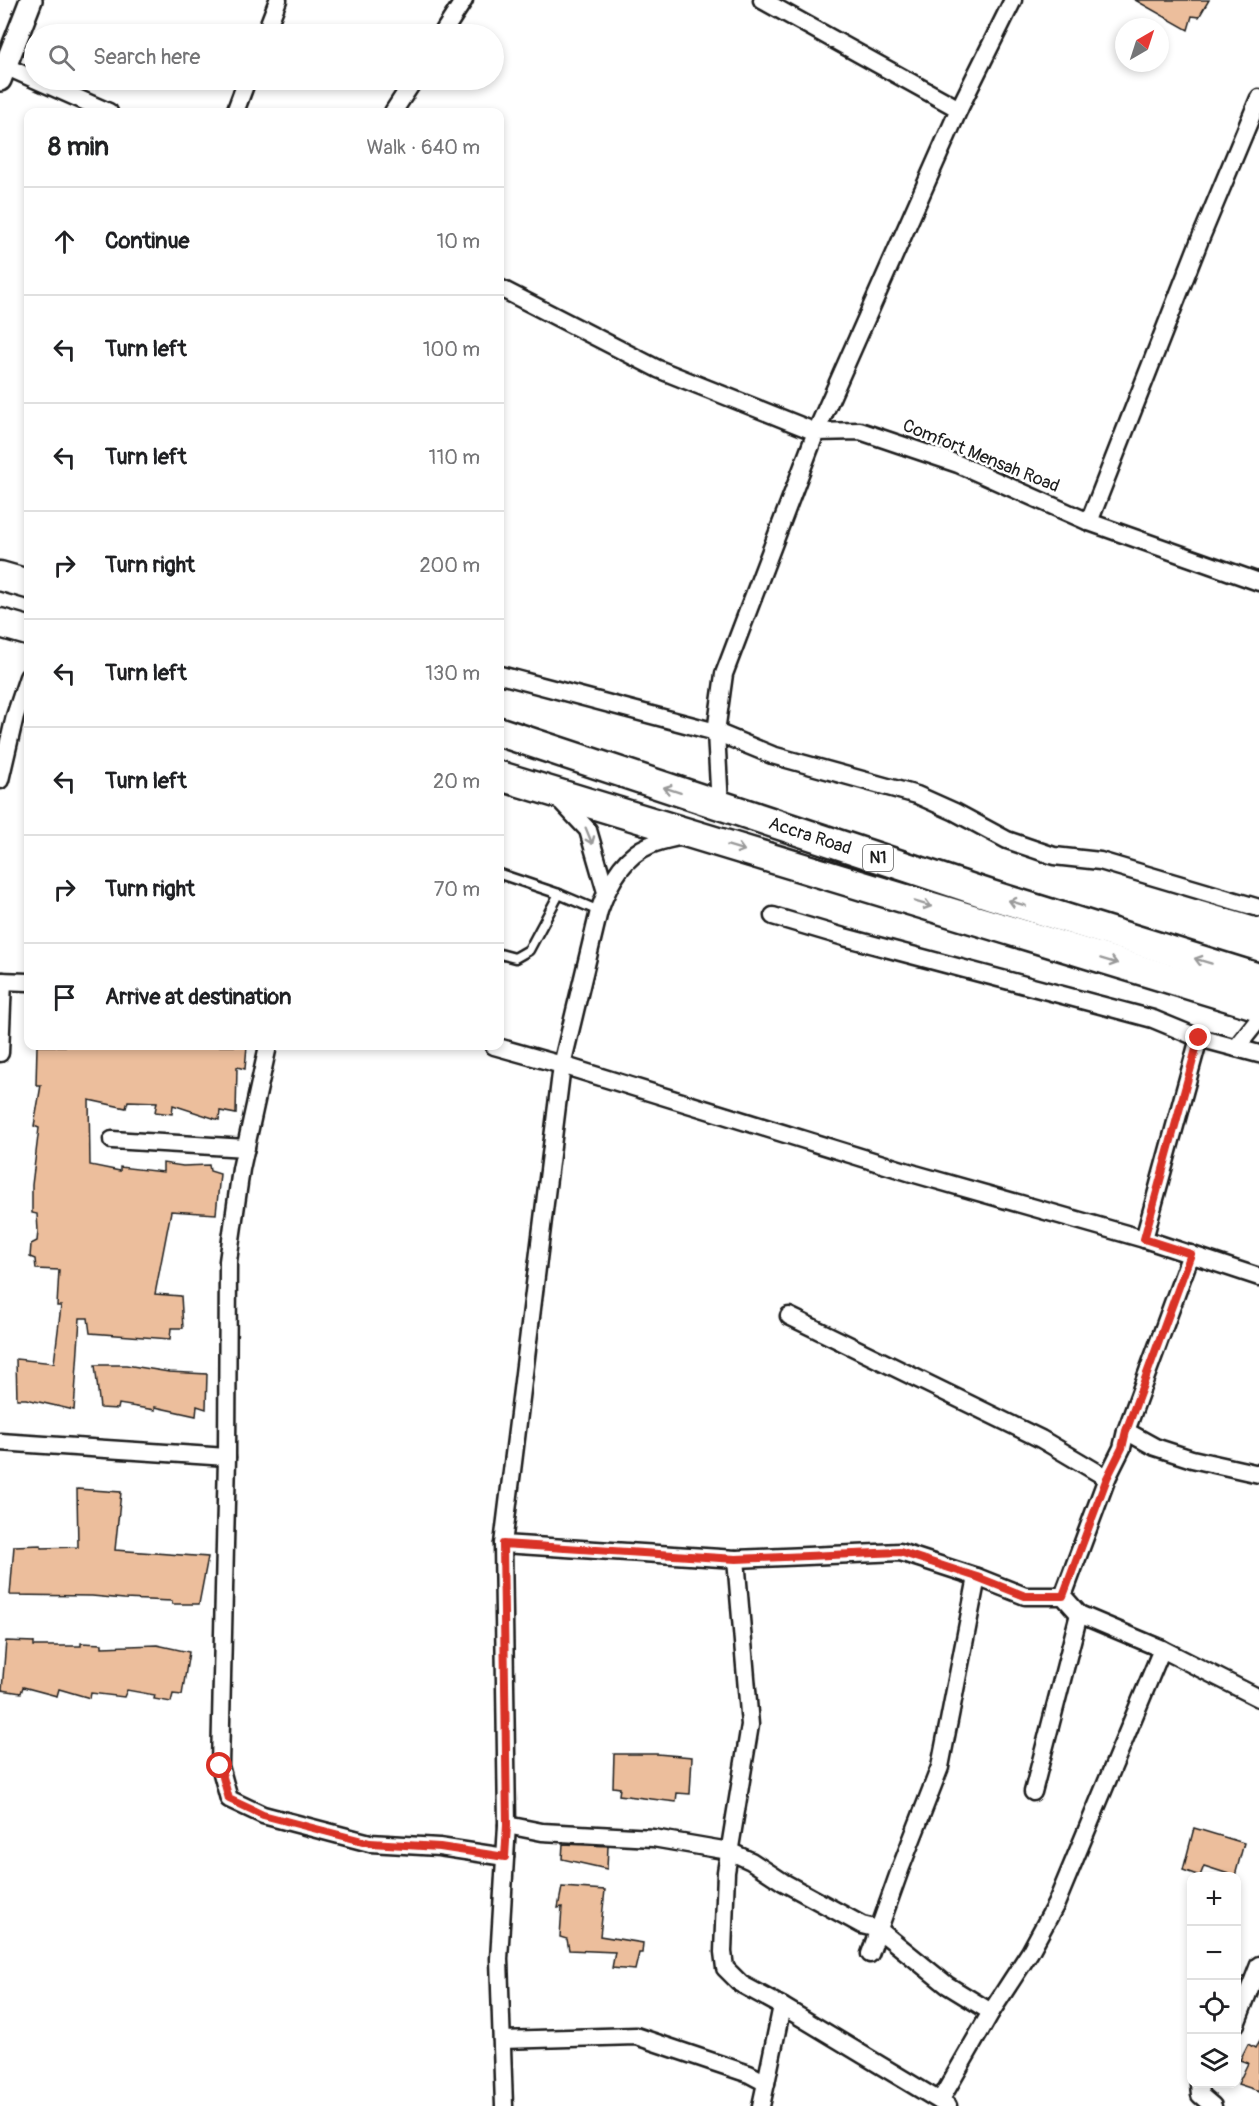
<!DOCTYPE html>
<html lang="en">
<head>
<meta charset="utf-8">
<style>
	body { margin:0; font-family:Pangolin,sans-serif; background:#f2f2f2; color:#202124 }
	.controls { position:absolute; right:18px; bottom:18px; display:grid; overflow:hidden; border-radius:12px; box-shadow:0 3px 9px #0003 }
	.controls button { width:54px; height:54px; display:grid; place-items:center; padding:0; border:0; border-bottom:2px solid #e0e0e0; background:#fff; color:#202124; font:30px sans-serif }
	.compass { position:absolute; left:1115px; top:18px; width:54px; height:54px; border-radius:50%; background:#fff; box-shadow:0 3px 9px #0003; rotate:39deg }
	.stop { position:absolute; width:18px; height:18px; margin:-14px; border:4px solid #d93025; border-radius:50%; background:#fff }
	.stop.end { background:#d93025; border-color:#fff; box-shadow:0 2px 6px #0008 }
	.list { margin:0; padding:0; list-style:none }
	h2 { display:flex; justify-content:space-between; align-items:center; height:78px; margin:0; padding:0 24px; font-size:26px }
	h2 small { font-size:20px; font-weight:400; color:#757577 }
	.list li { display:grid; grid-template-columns:39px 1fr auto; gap:18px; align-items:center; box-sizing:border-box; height:108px; padding:0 24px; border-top:2px solid #e0e0e0 }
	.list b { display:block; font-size:22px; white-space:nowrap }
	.list em { font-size:20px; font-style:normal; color:#757577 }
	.icon { flex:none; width:33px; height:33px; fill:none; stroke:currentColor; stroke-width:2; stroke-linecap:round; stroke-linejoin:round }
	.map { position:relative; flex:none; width:1259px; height:2106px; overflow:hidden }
	.search { position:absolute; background:#fff; box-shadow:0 3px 9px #0003; left:24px; top:24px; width:480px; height:66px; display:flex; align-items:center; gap:15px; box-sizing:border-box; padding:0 21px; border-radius:33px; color:#757577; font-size:22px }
	.panel { position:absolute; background:#fff; box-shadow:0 3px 9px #0003; left:24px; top:108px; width:480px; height:942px; border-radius:12px }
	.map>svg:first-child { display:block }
	.building { fill:#ecbe9c; stroke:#1c1c1c; stroke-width:1.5 }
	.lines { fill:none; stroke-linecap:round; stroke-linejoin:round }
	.service-casing { stroke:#1c1c1c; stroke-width:13 }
	.minor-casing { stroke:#1c1c1c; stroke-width:21 }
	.tertiary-casing { stroke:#1c1c1c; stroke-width:26 }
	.trunk-casing { stroke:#1c1c1c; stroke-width:33 }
	.service { stroke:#fff; stroke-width:8 }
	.minor { stroke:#fff; stroke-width:16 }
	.tertiary { stroke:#fff; stroke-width:21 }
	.trunk { stroke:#fff; stroke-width:28 }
	.oneway { stroke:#999 }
	.route { stroke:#d93025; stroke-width:8 }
	.labels { text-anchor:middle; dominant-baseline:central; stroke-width:5; stroke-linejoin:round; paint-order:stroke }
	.shield { fill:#fff; stroke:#606060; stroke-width:1.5 }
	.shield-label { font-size:16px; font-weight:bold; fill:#1c1c1c }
	.street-label { font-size:18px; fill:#1c1c1c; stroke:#fff }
</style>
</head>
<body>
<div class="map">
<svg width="1259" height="2106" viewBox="0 0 1259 2106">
	<rect width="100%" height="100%" fill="#fff"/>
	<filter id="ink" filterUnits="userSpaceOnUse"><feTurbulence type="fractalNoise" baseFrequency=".0167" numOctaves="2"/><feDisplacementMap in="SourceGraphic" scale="12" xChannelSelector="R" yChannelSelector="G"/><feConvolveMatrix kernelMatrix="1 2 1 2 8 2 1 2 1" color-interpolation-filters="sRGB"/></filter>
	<g filter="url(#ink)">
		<g class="building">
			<polygon points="1135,0 1209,0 1199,17 1192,16 1188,30"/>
			<polygon points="37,1046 247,1046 245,1069 237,1067 236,1114 220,1111 219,1120 173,1105 172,1114 155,1112 157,1102 128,1101 126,1108 89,1100 90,1165 120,1171 120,1167 163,1172 163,1163 183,1166 209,1165 210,1171 220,1174 216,1214 171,1211 155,1294 181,1296 183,1328 171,1328 170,1339 90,1333 88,1318 80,1318 74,1410 26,1399 17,1399 16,1359 54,1363 61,1306 57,1306 59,1270 36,1269 35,1259 30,1257 31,1244 37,1241 38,1231 37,1214 32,1213 32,1185 39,1128 34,1126 41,1085 36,1085"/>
			<polygon points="95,1365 126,1365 169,1372 207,1374 206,1409 197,1406 196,1416 155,1407 155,1410 119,1404 118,1409 100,1408"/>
			<polygon points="77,1489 121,1492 115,1550 208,1557 199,1604 172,1604 172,1601 124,1599 92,1596 10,1595 14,1546 41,1545 41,1548 78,1547"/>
			<polygon points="6,1641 34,1642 34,1646 81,1646 81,1643 102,1644 102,1647 157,1645 189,1652 182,1695 173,1694 171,1702 154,1699 155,1695 127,1690 124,1697 91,1693 90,1698 59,1689 57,1696 23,1687 21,1693 2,1690"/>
			<polygon points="614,1754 657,1754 692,1757 690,1794 677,1793 676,1802 619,1795 620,1788 613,1787"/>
			<polygon points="1194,1828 1244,1843 1235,1876 1204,1866 1200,1876 1183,1870"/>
			<polygon points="563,1844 608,1846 607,1869 562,1859"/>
			<polygon points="562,1887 605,1890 600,1936 643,1943 642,1953 639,1953 635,1970 612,1968 615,1952 569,1950 567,1939 560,1937 562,1907 558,1908"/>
			<polygon points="1259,2041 1259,2091 1238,2084 1248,2063 1240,2060 1248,2044 1255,2048"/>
		</g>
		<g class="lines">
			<g class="service-casing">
				<g id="service">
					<polyline points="500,874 559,894 599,911"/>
					<polyline points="500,954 515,958 529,950 559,894"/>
				</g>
			</g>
			<g class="minor-casing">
				<g id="minor">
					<polyline points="762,0 959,109"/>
					<polyline points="265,34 278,0"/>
					<polyline points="442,34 464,0"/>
					<polyline points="0,64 109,112"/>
					<polyline points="235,112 247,80"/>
					<polyline points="393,112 414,80"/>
					<polyline points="500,288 658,369 816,432 959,109 1013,0"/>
					<polyline points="1089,522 1199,242 1259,98"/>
					<polyline points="500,675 716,732 772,755 917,795 955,812 1007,840 1054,856 1100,861 1259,908"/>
					<polyline points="0,780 15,716 28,677"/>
					<polyline points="557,797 588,830 606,892"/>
					<polyline points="720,806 716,732 724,674 816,432 860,431 958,464 1089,522 1259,582"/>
					<polyline points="773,916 844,937 1153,1019 1199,1038 1259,1054"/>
					<polyline points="0,981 28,982"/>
					<polyline points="268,1046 241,1169 228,1261 227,1457 220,1766 229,1799 263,1815 370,1843 439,1847 505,1857"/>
					<polyline points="494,1046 562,1065 915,1174 1144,1239 1259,1277"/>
					<polyline points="1236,1048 1259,1019"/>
					<polyline points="0,1053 3,981"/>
					<polyline points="112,1140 246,1148"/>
					<polyline points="1144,1239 1199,1038"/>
					<polyline points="789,1316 1041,1439 1107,1478"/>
					<polyline points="1126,1431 1155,1447 1192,1459 1259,1474"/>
					<polyline points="0,1442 227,1457"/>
					<polyline points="503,1544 736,1559 900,1552 977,1577 1025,1596 1063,1596 1079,1614 1162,1649 1259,1698"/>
					<polyline points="736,1559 750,1725 726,1872 723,1952 725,1968 741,1984 782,2006 948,2106"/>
					<polyline points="1063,1596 1107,1478 1122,1448 1126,1431 1191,1254"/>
					<polyline points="1033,1792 1079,1614"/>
					<polyline points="507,1825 542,1832 653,1838 729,1851 751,1861 783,1882 862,1925 878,1929 947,1985 991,2012"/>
					<polyline points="870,1954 901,1867 940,1767 977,1577"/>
					<polyline points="1236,2024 1259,1965"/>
					<polyline points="502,2040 636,2036 749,2074 766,2083 782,2006"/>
					<polyline points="1199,2084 1200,2095 1213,2106"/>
					<polyline points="940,2101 991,2012 1030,1952 1056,1904 1162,1649"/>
					<path d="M504 2106 499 1959 507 1825 503 1544 562 1065 599 911C608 885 623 856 650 845 661 840 675 838 687 835"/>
					<polyline points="761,2106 766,2083"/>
				</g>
			</g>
			<g class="tertiary-casing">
				<polyline id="tertiary" points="0,80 31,0"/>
			</g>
			<g class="trunk-casing">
				<g id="trunk">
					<polyline points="0,576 28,584"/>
					<polyline points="0,623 28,631"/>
					<polyline points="500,732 991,895 1259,978"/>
					<polyline points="500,776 1259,1006"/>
				</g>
			</g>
			<use href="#service" class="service"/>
			<use href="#minor" class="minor"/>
			<use href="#tertiary" class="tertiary"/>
			<use href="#trunk" class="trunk"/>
		</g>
		<defs><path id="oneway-shaft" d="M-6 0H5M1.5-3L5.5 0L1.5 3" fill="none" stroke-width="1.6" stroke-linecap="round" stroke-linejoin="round" transform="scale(1.5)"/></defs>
		<g class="oneway">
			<use href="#oneway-shaft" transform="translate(672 790) rotate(-162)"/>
			<use href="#oneway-shaft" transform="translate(589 836) rotate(68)"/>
			<use href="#oneway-shaft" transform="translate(736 848) rotate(17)"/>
			<use href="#oneway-shaft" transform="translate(1017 903) rotate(-163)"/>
			<use href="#oneway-shaft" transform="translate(923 904) rotate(17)"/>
			<use href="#oneway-shaft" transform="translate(1109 961) rotate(17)"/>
			<use href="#oneway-shaft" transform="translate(1203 961) rotate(-163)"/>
		</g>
	</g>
	<g class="lines" filter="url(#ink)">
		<polyline class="route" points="220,1766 229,1799 263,1815 370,1843 440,1847 505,1857 507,1825 503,1544 736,1559 900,1552 977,1577 1025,1596 1063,1596 1107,1478 1122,1448 1126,1431 1191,1254 1144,1239 1199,1038"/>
	</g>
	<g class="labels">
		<rect class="shield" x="863" y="845" width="30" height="26" rx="4.5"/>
		<g class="shield-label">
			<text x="878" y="858">N1</text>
		</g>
		<g class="street-label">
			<text transform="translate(981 456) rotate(22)">Comfort Mensah Road</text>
			<text transform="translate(810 836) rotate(18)">Accra Road</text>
		</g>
	</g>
</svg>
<div class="controls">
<button>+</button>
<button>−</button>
<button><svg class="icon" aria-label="locate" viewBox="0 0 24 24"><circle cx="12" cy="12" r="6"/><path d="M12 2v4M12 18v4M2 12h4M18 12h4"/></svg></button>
<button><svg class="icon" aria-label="layers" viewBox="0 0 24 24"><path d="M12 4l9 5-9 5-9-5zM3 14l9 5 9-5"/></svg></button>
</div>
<svg class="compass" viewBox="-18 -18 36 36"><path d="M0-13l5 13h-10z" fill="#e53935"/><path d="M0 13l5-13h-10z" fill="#757577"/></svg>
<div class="stop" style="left:220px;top:1766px"></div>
<div class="stop end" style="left:1199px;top:1038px"></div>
<div class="search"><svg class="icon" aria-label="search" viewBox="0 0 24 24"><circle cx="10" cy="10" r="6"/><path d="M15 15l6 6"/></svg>Search here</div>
<section class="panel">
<h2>8 min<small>Walk · 640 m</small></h2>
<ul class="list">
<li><svg class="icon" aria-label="ahead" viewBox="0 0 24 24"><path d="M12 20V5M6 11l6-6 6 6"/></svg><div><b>Continue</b></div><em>10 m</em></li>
<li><svg class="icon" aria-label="left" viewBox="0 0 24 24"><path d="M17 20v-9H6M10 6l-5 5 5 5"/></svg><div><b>Turn left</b></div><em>100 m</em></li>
<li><svg class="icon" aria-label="left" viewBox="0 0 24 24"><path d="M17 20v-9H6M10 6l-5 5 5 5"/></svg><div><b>Turn left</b></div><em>110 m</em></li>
<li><svg class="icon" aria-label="right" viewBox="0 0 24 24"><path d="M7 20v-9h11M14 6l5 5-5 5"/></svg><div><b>Turn right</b></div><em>200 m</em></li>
<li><svg class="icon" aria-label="left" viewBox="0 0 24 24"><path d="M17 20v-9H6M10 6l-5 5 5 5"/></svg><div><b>Turn left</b></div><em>130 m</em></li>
<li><svg class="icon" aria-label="left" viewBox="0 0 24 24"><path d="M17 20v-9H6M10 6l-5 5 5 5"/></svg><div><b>Turn left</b></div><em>20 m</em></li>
<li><svg class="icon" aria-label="right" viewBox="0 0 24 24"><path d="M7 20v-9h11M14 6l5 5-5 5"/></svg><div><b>Turn right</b></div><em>70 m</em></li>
<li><svg class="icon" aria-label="arrive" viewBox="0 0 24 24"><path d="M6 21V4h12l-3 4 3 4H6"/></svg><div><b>Arrive at destination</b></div></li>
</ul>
</section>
</div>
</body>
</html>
